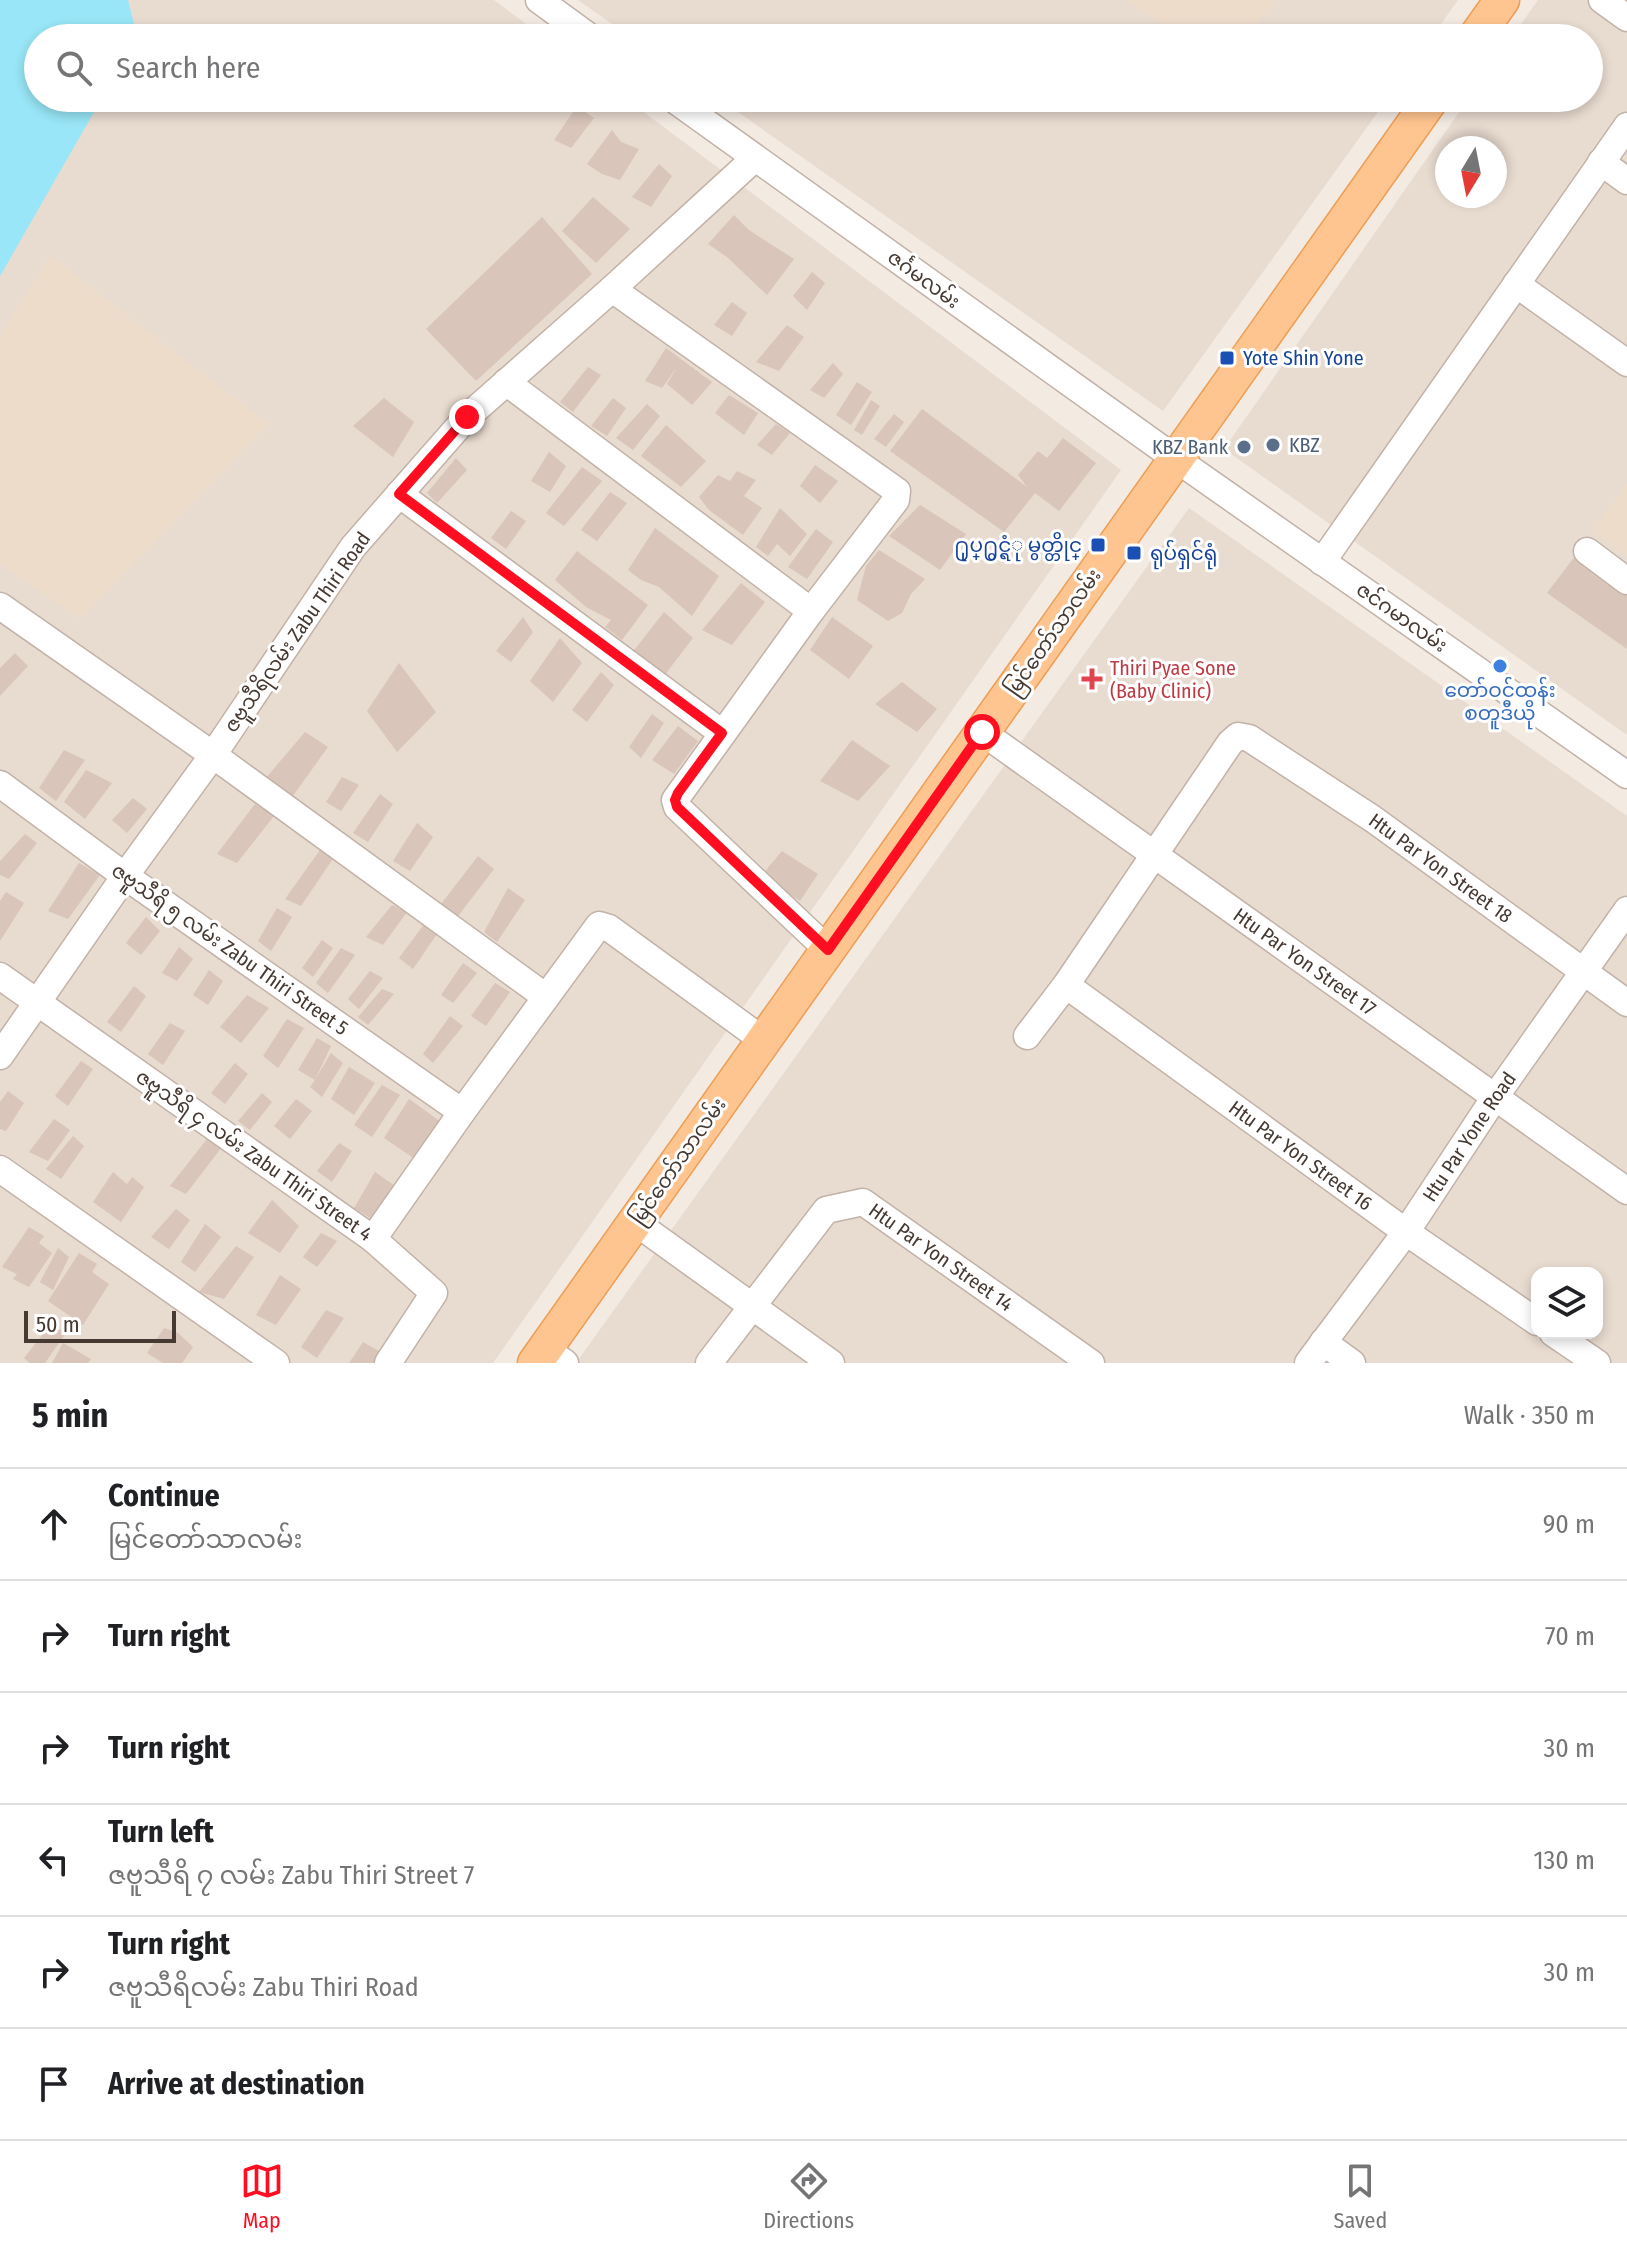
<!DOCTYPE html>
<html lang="en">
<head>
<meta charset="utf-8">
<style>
	body { margin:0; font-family:"Fira Sans Condensed","Noto Sans Myanmar",sans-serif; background:#f2f2f2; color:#202124 }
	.controls { position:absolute; right:24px; bottom:24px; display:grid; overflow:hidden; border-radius:16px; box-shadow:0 4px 12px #0003 }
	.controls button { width:72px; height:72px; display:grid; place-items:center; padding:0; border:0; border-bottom:2px solid #e0e0e0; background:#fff; color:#202124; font:40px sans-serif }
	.compass { position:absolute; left:1435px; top:136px; width:72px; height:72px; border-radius:50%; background:#fff; box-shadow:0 4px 12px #0003; rotate:190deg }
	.scale { position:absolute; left:24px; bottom:20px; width:152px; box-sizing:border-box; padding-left:8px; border:4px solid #453932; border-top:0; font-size:22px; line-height:28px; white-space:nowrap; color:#453932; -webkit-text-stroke:6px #fff; paint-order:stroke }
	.stop { position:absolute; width:24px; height:24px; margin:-18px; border:6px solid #ff0e21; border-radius:50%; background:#fff }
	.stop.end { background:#ff0e21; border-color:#fff; box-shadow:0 2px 8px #0008 }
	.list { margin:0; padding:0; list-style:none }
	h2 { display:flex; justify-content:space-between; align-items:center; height:104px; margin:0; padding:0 32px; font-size:34px }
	h2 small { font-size:26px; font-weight:400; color:#757577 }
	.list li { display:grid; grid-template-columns:52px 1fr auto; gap:24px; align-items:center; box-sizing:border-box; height:112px; padding:0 32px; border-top:2px solid #e0e0e0 }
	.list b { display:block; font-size:30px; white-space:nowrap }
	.list p { margin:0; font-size:26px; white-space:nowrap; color:#757577 }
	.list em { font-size:26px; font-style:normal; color:#757577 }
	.icon { flex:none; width:44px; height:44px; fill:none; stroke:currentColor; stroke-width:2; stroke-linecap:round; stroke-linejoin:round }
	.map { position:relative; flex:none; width:1627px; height:1363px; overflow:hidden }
	.search { position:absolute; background:#fff; box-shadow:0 4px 12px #0003; left:24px; right:24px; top:24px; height:88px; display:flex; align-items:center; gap:20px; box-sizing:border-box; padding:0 28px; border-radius:44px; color:#757577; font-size:30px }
	.sheet { height:776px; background:#fff }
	nav { display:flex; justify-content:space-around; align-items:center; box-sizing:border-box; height:112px; border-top:2px solid #e0e0e0; background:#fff; font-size:22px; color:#757577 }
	nav a { display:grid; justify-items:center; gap:4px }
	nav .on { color:#ff0e21 }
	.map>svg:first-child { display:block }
	.residential { fill:#e8dbd0; fill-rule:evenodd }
	.education { fill:#eedccb }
	.water { fill:#98e6f7 }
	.building { fill:#d9c5ba }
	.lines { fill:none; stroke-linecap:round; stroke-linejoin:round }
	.minor-casing { stroke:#c2b2a7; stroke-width:29 }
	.major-casing { stroke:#ef9d55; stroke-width:37 }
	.minor { stroke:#fff; stroke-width:26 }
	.major { stroke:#ffc590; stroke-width:34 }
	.route { stroke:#ff0e21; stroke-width:10 }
	.transit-dot { fill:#1a4fb4; stroke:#fff; stroke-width:3 }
	.service-dot { fill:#5c6f8a; stroke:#fff; stroke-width:3 }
	.shop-dot { fill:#3f7fe0; stroke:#fff; stroke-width:3 }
	.health-dot { fill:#e0444e; stroke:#fff; stroke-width:3 }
	.labels { text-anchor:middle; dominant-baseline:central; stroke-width:6; stroke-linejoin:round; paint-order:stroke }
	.street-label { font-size:20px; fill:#453932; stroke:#fff }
	.transit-label { font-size:20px; fill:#164399; stroke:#fff; text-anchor:start }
	.service-label { font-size:20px; fill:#4e5e75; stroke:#fff; text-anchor:start }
	.health-label { font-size:20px; fill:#be3a42; stroke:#fff; text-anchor:start }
	.shop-label { font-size:20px; fill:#366cbe; stroke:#fff }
</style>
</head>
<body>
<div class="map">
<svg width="1627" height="1363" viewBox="0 0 1627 1363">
	<rect width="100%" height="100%" fill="#f3eae2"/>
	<g class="residential">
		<polygon points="0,0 494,0 545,38 38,38 38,98 625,98 1121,470 493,1363 0,1363"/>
		<polygon points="578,0 1458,0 1431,38 632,38"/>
		<path d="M1538 0H1627V735L1224 449 1469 98H1589V38H1511ZM1447 148H1495V196H1447Z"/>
		<polygon points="718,98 1388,98 1163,411"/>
		<path d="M1189 508 1627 816V1363H576ZM1537 1273H1597V1333H1537Z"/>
	</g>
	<g class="education">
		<polygon points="1128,0 1275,0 1247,38 1181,38"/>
		<polygon points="50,256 268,424 80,619 0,564 0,336"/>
		<polygon points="1627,483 1627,556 1592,531"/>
	</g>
	<polygon class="water" points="0,0 128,0 137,36 38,38 38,98 102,98 0,276"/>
	<g class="building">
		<polygon points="577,106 594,118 571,148 554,140"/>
		<polygon points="612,130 621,142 639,149 620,180 602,174 587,164"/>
		<polygon points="659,164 672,176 651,207 632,197"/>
		<polygon points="593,197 630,229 596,263 562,231"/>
		<polygon points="734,215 749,230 794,259 767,295 727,257 708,244"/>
		<polygon points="542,217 592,274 476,381 426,329"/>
		<polygon points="812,272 825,283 807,310 793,296"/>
		<polygon points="732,302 747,313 732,336 714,325"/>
		<polygon points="787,325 804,337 779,371 756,362"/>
		<polygon points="666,348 712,382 692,405 667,384 677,367 662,388 645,381"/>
		<polygon points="833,363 843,374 824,398 810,390"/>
		<polygon points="588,367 601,375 573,412 560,402"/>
		<polygon points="857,382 872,392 851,425 836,415"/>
		<polygon points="729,395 758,413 744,435 715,413"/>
		<polygon points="384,398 414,422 393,457 353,426"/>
		<polygon points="613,398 626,408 607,436 591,426"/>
		<polygon points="871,400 880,406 862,435 854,430"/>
		<polygon points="647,404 660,416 633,450 616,438"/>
		<polygon points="922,409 1027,487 1018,475 1038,451 1047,458 1063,438 1096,463 1059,511 1035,493 1004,532 890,451"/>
		<polygon points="894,414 904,422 886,447 874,439"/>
		<polygon points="776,424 790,433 772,455 757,445"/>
		<polygon points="666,425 706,461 681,487 641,456"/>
		<polygon points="549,452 566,466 550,492 531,481"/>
		<polygon points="456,458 467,470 437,503 427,493"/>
		<polygon points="815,465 838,481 820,503 800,486"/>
		<polygon points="582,467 602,481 564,526 546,513"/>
		<polygon points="737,471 756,480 744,496 762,508 743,535 709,510 699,497 718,475 730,481"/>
		<polygon points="610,492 627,503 597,541 581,530"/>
		<polygon points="920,505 966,534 940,570 889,536"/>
		<polygon points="780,508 807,534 790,556 777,544 768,556 756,547"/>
		<polygon points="511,511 526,521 506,549 491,538"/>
		<polygon points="655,528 719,576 692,616 659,587 641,580 628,570"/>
		<polygon points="816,529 833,542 807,579 788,567"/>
		<polygon points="879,550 925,579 911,594 902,613 888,621 857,600 866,566"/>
		<polygon points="577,551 648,605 622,640 605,627 611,620 586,607 555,580"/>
		<polygon points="1579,551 1627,588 1627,649 1547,593"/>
		<polygon points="741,583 765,602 732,645 702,630"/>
		<polygon points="664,612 693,638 657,685 625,662"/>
		<polygon points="523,617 533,632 511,662 496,651"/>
		<polygon points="832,617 873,646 849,679 810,650"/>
		<polygon points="560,638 582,663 553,702 530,681"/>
		<polygon points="15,653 28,666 0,696 0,668"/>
		<polygon points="399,663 436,712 397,752 367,711"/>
		<polygon points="601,672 614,685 587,722 572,710"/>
		<polygon points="902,682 937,709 917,732 875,704"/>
		<polygon points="652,714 664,723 641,758 629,747"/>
		<polygon points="678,726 698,741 674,774 652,760"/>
		<polygon points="305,732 328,747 287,804 260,785"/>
		<polygon points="852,740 890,766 858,801 820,781"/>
		<polygon points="64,750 85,760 56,801 39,788"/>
		<polygon points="86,770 112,783 85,819 64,802"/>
		<polygon points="342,777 359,785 341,811 326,802"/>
		<polygon points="380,794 393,804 368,842 353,833"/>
		<polygon points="133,798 147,809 127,833 112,820"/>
		<polygon points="255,804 274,816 237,863 217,854"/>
		<polygon points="417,823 433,837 410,871 393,861"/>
		<polygon points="25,834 37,843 9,879 0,875 0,861"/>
		<polygon points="320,850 334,857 301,906 285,899"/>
		<polygon points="782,851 818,874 800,901 761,876"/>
		<polygon points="478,856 494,869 455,920 438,908"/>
		<polygon points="79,863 100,875 68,919 48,911"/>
		<polygon points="508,888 525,900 497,942 484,932"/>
		<polygon points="6,892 24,903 0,941 0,901"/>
		<polygon points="392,905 407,912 383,945 366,937"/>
		<polygon points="277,908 292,917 271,951 258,941"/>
		<polygon points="146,917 160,931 141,955 126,943"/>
		<polygon points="425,923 437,934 413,969 399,958"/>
		<polygon points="322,940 333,948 313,977 302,968"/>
		<polygon points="179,947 193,959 177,981 162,973"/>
		<polygon points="341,948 355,955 328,993 316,983"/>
		<polygon points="463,963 477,973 453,1003 441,995"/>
		<polygon points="209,970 223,981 208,1005 193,995"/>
		<polygon points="370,971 383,978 359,1009 348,999"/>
		<polygon points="495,983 510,992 486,1026 471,1016"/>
		<polygon points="134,986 146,996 121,1032 107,1022"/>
		<polygon points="382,989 394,994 368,1025 358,1017"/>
		<polygon points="247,995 269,1008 241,1043 220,1027"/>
		<polygon points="450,1016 463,1026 433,1063 423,1054"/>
		<polygon points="287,1019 304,1028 278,1068 263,1056"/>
		<polygon points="170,1023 185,1031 163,1065 148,1054"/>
		<polygon points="317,1038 331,1046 315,1080 331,1053 343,1063 322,1097 310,1087 315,1080 298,1070"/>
		<polygon points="81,1061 93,1069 68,1106 55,1096"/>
		<polygon points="235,1063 248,1074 225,1104 211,1093"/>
		<polygon points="349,1067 375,1083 354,1115 331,1099"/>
		<polygon points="382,1085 400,1095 372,1137 354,1125"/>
		<polygon points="8,1091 24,1103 6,1131 0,1129 0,1102"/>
		<polygon points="262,1093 272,1102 250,1130 238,1121"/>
		<polygon points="296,1099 312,1111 290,1139 274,1126"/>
		<polygon points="409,1099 441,1122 415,1159 384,1138"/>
		<polygon points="54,1119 70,1130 48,1161 29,1152"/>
		<polygon points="73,1136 84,1146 61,1179 46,1169"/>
		<polygon points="207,1139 221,1148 186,1194 170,1186"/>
		<polygon points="339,1143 352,1151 332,1182 317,1171"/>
		<polygon points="113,1172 127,1184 132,1177 144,1187 121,1222 93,1202"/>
		<polygon points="375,1172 395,1186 372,1219 354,1208"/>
		<polygon points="272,1200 299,1226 280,1253 248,1233"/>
		<polygon points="176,1209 190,1220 169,1249 151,1237"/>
		<polygon points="205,1224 221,1237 195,1272 181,1262"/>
		<polygon points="29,1227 44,1236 39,1243 52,1253 29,1287 13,1279 17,1274 2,1267"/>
		<polygon points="321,1233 337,1241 317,1267 303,1257"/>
		<polygon points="236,1246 254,1257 224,1299 199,1292"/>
		<polygon points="58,1248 69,1257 53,1290 40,1282"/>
		<polygon points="79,1253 97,1264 92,1272 109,1284 83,1325 48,1301"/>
		<polygon points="280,1275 301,1289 276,1325 256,1315"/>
		<polygon points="326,1310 344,1318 317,1358 301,1347"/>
		<polygon points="51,1324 66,1333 45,1363 30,1363 24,1358"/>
		<polygon points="164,1328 178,1333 193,1347 182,1363 163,1363 147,1353"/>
		<polygon points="363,1342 384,1354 377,1363 349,1363"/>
		<polygon points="63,1343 91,1359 88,1363 52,1363"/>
	</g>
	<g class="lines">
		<g class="minor-casing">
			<g id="minor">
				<polyline points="539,0 591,38"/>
				<polyline points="1602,0 1627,18"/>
				<polyline points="672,98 1176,459 1627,775"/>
				<polyline points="1601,162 1627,181"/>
				<polyline points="1516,284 1627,363"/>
				<polyline points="612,289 897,491 896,500 811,611 675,800 677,807 828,950"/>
				<polyline points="506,382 811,611"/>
				<polyline points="399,494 722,733"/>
				<polyline points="1587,551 1627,581"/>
				<polyline points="1322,562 1627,126"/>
				<polyline points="0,606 213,755 546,997"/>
				<path id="s1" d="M982 732 1627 1191"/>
				<polyline points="0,784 125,876 462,1112"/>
				<polyline points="0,976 373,1239 434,1293 388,1363"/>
				<path id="s2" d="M1066 985 1406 1232 1537 1322"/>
				<path id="s3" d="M1027 1036 1066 985 1230 743 1238 736 1249 738 1373 819 1627 1003"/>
				<polyline points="0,1056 125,876 213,755 353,547 467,417 612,289 755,158"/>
				<polyline points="0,1169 276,1363"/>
				<polyline points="635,1222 831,1363"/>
				<polyline points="373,1239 462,1112 599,925 609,928 763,1040"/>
				<polyline points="1553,1333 1597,1363"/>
				<polyline points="1323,1342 1352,1363"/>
				<polyline points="545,1349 565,1363"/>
				<path id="s4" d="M709 1363 826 1210 863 1202 1091 1363"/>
				<path id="s5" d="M1308 1363 1406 1232 1495 1097 1627 910"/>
			</g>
		</g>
		<g class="major-casing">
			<g id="major">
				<polyline points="1475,38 1502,0"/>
				<polyline points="535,1363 1432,98"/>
			</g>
		</g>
		<use href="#minor" class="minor"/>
		<use href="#major" class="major"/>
	</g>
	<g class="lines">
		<polyline class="route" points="467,417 399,494 722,733 678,793 675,800 677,807 828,950 982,732"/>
	</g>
	<g class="transit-dot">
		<rect x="1219" y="350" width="16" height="16" rx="4"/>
		<rect x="1090" y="537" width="16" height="16" rx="4"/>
		<rect x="1126" y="545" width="16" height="16" rx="4"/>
	</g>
	<g class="service-dot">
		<circle cx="1273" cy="445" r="8"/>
		<circle cx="1244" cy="447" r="8"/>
	</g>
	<circle class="shop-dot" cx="1500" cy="666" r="8"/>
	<path class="health-dot" d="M1088 667h8v8h8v8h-8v8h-8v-8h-8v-8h8z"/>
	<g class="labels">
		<g class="street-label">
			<text transform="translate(924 279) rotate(36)">ဇင်္ဂမလမ်း</text>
			<text transform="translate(1402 617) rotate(35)">ဇင်ဂမာလမ်း</text>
			<text transform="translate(297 632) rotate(-55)">ဇဗူသီရိလမ်း Zabu Thiri Road</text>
			<text transform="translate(1053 632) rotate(-55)">မြင်တော်သာလမ်း</text>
			<text stroke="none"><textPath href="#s3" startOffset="610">Htu Par Yon Street 18</textPath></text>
			<text transform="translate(230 949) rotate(35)">ဇဗူသီရိ ၅ လမ်း Zabu Thiri Street 5</text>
			<text stroke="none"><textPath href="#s1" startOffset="396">Htu Par Yon Street 17</textPath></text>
			<text stroke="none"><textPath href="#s5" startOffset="278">Htu Par Yone Road</textPath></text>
			<text transform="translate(254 1155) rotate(35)">ဇဗူသီရိ ၄ လမ်း Zabu Thiri Street 4</text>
			<text stroke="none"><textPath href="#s2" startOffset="290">Htu Par Yon Street 16</textPath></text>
			<text transform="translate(678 1161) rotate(-55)">မြင်တော်သာလမ်း</text>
			<text stroke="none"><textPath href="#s4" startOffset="326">Htu Par Yon Street 14</textPath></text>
		</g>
		<g class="transit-label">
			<text x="1243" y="358">Yote Shin Yone</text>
			<text x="1082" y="545" text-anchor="end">႐ုပ္႐ွင္ရံု မွတ္တိုင္</text>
			<text x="1150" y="553">ရုပ်ရှင်ရုံ</text>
		</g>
		<g class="service-label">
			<text x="1289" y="445">KBZ</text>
			<text x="1228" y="447" text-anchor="end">KBZ Bank</text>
		</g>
		<g class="health-label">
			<text x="1110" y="668">Thiri Pyae Sone<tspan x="1110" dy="23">(Baby Clinic)</tspan></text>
		</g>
		<g class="shop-label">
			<text x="1500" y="690">တော်ဝင်ထွန်း<tspan x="1500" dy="23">စတူဒီယို</tspan></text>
		</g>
	</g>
</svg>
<div class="controls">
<button><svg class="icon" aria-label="layers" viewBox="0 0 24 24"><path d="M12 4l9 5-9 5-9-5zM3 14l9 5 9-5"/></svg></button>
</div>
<svg class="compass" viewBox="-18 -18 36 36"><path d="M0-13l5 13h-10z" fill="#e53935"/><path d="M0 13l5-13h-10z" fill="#757577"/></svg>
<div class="scale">50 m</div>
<div class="stop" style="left:982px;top:732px"></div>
<div class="stop end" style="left:467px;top:417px"></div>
<div class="search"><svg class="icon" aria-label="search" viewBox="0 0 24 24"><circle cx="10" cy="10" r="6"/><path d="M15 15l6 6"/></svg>Search here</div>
</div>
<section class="sheet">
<h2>5 min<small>Walk · 350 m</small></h2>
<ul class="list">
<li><svg class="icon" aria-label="ahead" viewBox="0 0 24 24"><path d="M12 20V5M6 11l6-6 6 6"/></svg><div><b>Continue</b><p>မြင်တော်သာလမ်း</p></div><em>90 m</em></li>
<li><svg class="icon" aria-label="right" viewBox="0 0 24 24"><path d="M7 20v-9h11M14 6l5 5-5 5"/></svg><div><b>Turn right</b></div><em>70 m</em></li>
<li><svg class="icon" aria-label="right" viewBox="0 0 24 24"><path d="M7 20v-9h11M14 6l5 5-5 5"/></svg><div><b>Turn right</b></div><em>30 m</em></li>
<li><svg class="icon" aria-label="left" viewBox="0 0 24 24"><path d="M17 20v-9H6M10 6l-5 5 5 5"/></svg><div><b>Turn left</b><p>ဇဗူသီရိ ၇ လမ်း Zabu Thiri Street 7</p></div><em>130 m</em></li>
<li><svg class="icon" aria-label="right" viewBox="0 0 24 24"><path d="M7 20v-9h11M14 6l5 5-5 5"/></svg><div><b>Turn right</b><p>ဇဗူသီရိလမ်း Zabu Thiri Road</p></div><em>30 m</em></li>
<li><svg class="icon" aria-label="arrive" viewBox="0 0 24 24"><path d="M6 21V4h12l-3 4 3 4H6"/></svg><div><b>Arrive at destination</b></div></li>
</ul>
</section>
<nav>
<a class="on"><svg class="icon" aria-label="map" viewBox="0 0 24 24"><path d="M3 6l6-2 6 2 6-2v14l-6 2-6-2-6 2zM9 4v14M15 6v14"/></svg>Map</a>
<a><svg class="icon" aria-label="directions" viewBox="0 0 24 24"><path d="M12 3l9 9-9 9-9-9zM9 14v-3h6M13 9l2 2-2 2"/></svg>Directions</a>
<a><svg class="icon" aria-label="saved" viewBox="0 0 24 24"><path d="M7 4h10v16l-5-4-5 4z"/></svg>Saved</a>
</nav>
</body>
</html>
